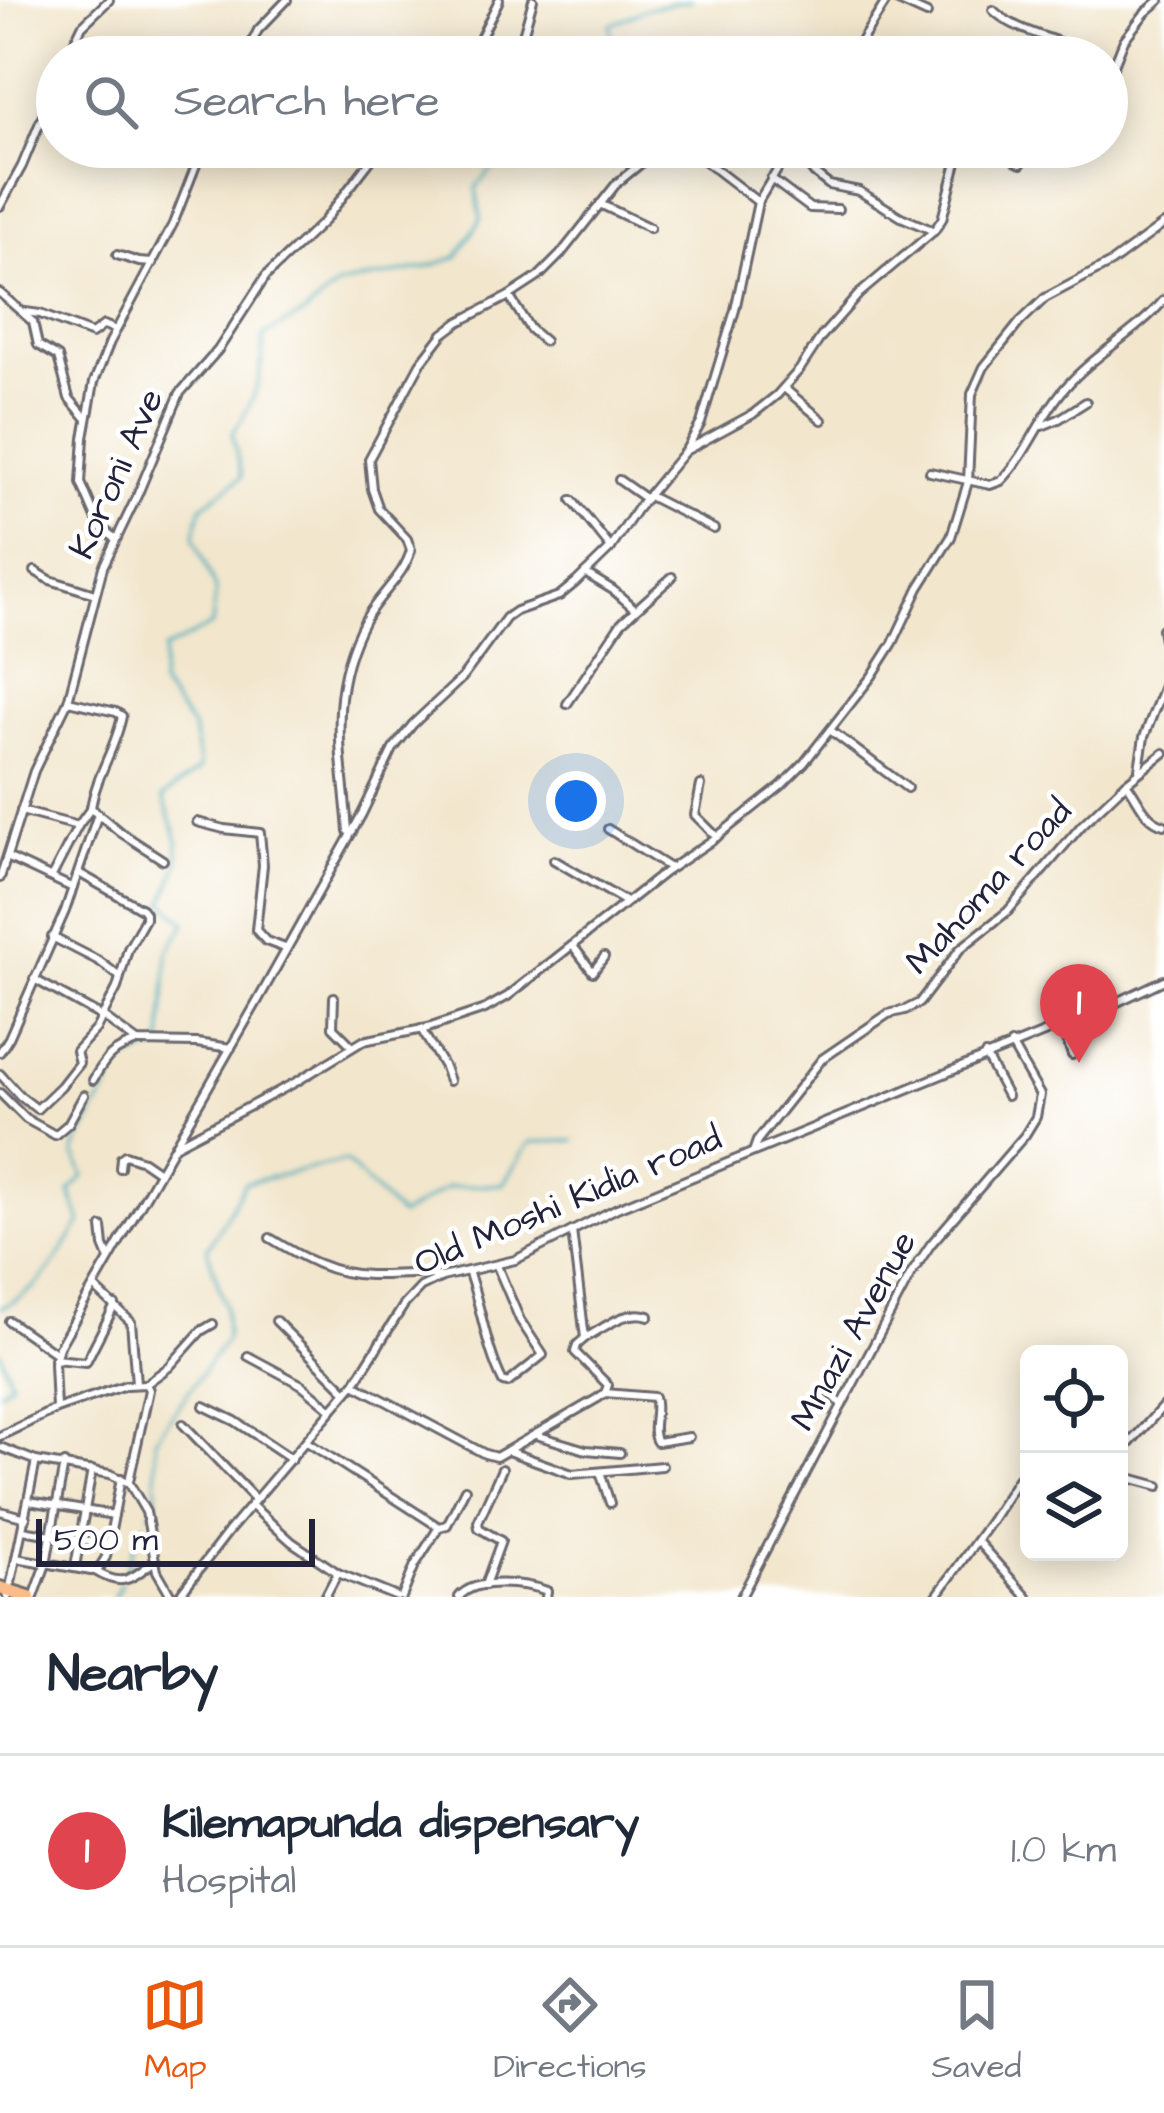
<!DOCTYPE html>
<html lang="en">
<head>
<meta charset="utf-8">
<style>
	body { margin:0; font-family:"Architects Daughter",sans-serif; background:#f6f6f7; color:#1f2937 }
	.controls { position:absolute; right:36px; bottom:36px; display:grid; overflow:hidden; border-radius:18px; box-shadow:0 6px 30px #0003 }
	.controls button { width:108px; height:108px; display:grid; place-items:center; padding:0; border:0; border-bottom:3px solid #e0e1e3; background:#fff; color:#1f2937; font:60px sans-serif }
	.scale { position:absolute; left:36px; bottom:30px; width:279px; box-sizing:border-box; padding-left:12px; border:6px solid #22223b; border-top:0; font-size:33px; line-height:42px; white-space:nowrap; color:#22223b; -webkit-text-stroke:9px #fff; paint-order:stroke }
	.you { position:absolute; left:576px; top:801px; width:42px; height:42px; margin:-30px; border:9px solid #fff; border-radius:50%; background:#1a73e8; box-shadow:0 0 0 18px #1a73e833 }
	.badge { display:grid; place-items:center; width:78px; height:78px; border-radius:50%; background:#ea580c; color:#fff; font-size:39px; font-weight:700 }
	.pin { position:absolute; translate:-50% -99px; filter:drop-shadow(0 3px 6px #0008) }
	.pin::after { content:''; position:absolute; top:63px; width:42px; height:36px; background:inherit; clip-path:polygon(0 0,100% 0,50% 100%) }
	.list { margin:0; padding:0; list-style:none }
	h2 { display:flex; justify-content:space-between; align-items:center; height:156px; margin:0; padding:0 48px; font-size:51px }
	h2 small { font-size:39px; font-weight:400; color:#747a83 }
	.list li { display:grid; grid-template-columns:78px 1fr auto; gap:36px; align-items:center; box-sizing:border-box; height:192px; padding:0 48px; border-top:3px solid #e0e1e3 }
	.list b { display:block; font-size:45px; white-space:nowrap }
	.list p { margin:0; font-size:39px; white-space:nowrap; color:#747a83 }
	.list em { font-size:39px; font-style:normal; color:#747a83 }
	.icon { flex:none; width:66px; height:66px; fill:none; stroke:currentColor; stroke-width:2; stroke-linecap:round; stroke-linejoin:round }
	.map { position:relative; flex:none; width:1164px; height:1597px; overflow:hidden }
	.search { position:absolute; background:#fff; box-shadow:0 6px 30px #0003; left:36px; right:36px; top:36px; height:132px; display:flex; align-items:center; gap:30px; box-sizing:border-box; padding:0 42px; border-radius:66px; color:#747a83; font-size:45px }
	.sheet { height:348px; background:#fff }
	nav { display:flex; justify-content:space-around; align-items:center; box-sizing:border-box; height:168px; border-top:3px solid #e0e1e3; background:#fff; font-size:33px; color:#747a83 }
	nav a { display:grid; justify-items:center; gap:6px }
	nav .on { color:#ea580c }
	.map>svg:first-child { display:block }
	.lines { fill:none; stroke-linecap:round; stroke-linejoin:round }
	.stream { stroke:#3daabc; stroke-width:3 }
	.minor-casing { stroke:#6b676e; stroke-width:12 }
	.highway-casing { stroke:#6b676e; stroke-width:18 }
	.minor { stroke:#fff; stroke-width:6 }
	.highway { stroke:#f9bc8a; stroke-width:12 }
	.labels { text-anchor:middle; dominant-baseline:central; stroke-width:9; stroke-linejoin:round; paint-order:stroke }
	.street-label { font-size:36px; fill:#22223b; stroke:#fff }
</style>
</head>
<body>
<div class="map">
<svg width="1164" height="1597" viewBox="0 0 1164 1597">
	<rect width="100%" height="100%" fill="#fff"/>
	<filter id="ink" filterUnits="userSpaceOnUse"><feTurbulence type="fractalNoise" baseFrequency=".00833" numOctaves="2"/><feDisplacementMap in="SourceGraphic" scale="24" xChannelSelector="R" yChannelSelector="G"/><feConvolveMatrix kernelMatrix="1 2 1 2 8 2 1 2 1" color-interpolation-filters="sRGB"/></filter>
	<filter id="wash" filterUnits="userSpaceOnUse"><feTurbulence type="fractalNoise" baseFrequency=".004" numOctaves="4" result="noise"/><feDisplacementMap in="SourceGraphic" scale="48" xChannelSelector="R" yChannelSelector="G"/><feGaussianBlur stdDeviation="2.7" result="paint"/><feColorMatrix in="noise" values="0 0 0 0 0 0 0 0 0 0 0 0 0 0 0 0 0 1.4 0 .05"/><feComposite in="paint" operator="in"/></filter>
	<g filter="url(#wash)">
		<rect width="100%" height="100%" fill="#f2e6cc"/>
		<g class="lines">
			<g class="stream">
				<polyline points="615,57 610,25 648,8 691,0"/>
				<path d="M0 1308C42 1291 57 1259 81 1222L70 1191 84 1176 74 1152C88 1121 108 1094 121 1062L147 1052 162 1043 168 952 186 923 164 902 178 865V840L163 797 200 769 193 729 160 685 164 650 212 625 216 591 194 537 202 506 242 477 232 434C256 401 263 376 263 336L304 314 339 285 424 268 457 257 481 219 476 187 512 147"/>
				<polyline points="0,1351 11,1381 0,1392"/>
				<polyline points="150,1514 157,1501 155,1439 226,1339 225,1306 207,1249 245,1183 345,1161 400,1216 449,1187 503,1184 530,1142 574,1141"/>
				<polyline points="124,1577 137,1536 145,1523"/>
				<polyline points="114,1597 121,1583"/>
			</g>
		</g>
	</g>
	<g filter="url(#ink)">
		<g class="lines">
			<g class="minor-casing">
				<g id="minor">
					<polyline points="896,0 927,14"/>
					<path d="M993 10C1019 35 1062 38 1093 57"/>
					<polyline points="67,57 82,26 109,0"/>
					<polyline points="245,57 258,30 287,0"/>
					<polyline points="471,57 499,0"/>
					<polyline points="505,57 523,35 533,0"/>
					<polyline points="851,57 887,0"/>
					<polyline points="1107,82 1124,40 1145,13 1160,0"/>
					<polyline points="43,117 57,121"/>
					<polyline points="794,147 814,173 829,185 859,191 901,217 934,231"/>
					<polyline points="1010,147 1015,161 1021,164 1032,147"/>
					<polyline points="771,179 810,208 838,209"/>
					<polyline points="600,204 650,228"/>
					<polyline points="0,206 22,166 57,81"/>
					<polyline points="117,255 139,262 153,263"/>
					<polyline points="0,293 33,322 38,345 58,357 69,398 87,419"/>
					<polyline points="509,296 530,329 544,341"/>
					<polyline points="25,312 40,314 92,334 104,325 116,330"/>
					<polyline points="784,388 822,420"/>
					<polyline points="1042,426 1059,419 1086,402"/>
					<polyline points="687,448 701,423 735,310 758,202 791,147"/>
					<path d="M930 472 990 485 1001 481C1028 454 1040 416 1065 388 1093 355 1135 334 1164 300"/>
					<polyline points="619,480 646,499"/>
					<polyline points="649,496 714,529"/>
					<polyline points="572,500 611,548"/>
					<polyline points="116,539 100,527 81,483 84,438 94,382 110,342 173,224 203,147"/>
					<polyline points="35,571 50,580 95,594"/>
					<polyline points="585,573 613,590 635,609"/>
					<polyline points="1162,629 1164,640"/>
					<path d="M68 701 116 712 122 716C116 748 96 775 91 808"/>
					<polyline points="567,704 621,623 672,577"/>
					<polyline points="830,730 907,788"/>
					<polyline points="1139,769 1144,737 1164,686"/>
					<path d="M1126 783C1139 798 1143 819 1164 825"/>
					<polyline points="701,785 695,815 717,837"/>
					<polyline points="21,811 78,826 91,808 120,832 163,860"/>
					<polyline points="197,822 224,829 260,833 263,865 256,930 266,941 285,948"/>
					<polyline points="608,829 670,868"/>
					<path d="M348 831C342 753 326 694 365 620 378 595 404 577 411 550L407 539 379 509 372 489 369 459 420 364 443 334 459 322 509 296 538 277 560 255 617 183 650 156 672 150 697 155 758 202"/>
					<polyline points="7,857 73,888"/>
					<polyline points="554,860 626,902"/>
					<polyline points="52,876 78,826"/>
					<polyline points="0,878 34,771 68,701 103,567 137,496 180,393 218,350 266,276 324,221 381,147"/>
					<polyline points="52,937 99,961 119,976"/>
					<polyline points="573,946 593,972 604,957"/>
					<polyline points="34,979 106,1019 137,1042 197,1043 231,1048"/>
					<polyline points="334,997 333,1027 351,1045"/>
					<polyline points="1071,1021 1065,1035 1072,1055"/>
					<polyline points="421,1029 444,1067 449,1081"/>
					<polyline points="0,1052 9,1038 65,911 98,814"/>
					<polyline points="985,1055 1007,1096"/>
					<polyline points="0,1074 20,1096 37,1109 61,1086 79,1063 76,1051 96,1029 117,988 128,949 145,919 145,913 142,909 79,873"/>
					<path d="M93 1080C107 1056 111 1051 137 1042"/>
					<polyline points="0,1093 26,1119 55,1135 68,1124 84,1095"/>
					<polyline points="176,1145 296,1082 363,1041 428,1028 485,1009 508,996 665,872 714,839 781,786 804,763 872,676 893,643 919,588 951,537 968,482 972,394 984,367 1020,322 1045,298 1111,263 1164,224"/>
					<polyline points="753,1152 757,1141 822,1059 888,1014 905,1010 919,1003 960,949 1008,911 1082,825 1126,783 1164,753"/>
					<polyline points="120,1168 121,1158 125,1155 143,1161 159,1172"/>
					<polyline points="102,1227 104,1246 109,1258"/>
					<path d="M270 1238C301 1257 333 1275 370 1275 394 1276 415 1271 439 1276"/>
					<path d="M468 1271C482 1308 485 1346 503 1382L508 1383 543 1355 520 1320 497 1266"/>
					<polyline points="94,1287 131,1322 136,1383"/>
					<polyline points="9,1321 55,1353"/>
					<polyline points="276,1321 347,1392"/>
					<path d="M585 1338C604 1328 627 1308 649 1316"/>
					<polyline points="248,1356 302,1385 332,1410"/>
					<polyline points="54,1359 86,1362 115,1305"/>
					<polyline points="146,1384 169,1367 201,1331 213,1324"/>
					<polyline points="354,1384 485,1454 496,1457 598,1398 605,1393 608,1385 575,1352 577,1345 585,1338 572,1231"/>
					<polyline points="827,1389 842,1405"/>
					<path d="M605 1393 654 1397C659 1411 649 1430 657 1442L689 1437"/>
					<polyline points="204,1406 235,1421 292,1459"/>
					<polyline points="56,1409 126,1385 146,1384 149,1390 129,1481"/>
					<polyline points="183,1424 255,1499"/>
					<polyline points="536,1435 586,1450 620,1453"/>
					<polyline points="0,1436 56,1409 54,1363 59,1347 257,1002 362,814 393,749 413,724 462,678 506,618 516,611 559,596 576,582 611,548 637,509 685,451 753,414 777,395 800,369 821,337 859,294 934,231 942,219 961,147"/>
					<polyline points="307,1442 439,1527 447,1525 465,1489"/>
					<polyline points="0,1447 36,1461 110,1474 129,1483 146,1512 157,1571 172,1597"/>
					<polyline points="508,1451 572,1474 662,1466"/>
					<polyline points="1119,1455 1164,1405"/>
					<polyline points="600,1472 610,1503"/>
					<polyline points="1119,1475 1159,1486"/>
					<polyline points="29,1501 114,1515"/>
					<polyline points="251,1505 292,1542 338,1573 397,1597"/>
					<polyline points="0,1511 26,1518"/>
					<polyline points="23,1530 108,1545"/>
					<polyline points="977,1541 1027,1597"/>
					<polyline points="16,1558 91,1571 98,1570 106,1557 121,1478"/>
					<polyline points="75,1567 92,1470"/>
					<path d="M95 1571C124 1589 131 1578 155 1561"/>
					<polyline points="485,1585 501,1541 479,1528 478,1522 502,1469"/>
					<polyline points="8,1597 36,1461"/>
					<polyline points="34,1597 46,1564 64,1464"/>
					<polyline points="178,1597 228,1532 354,1384 404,1305 421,1287 442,1277 515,1260 617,1208 1105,1008 1164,980"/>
					<polyline points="325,1597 337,1574"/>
					<polyline points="402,1597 415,1565 439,1527"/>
					<path d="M459 1597C475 1577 525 1583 547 1591L546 1597"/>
					<polyline points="741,1597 911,1274 931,1244 1025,1135 1036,1117 1040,1095 1011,1044"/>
					<polyline points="936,1597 992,1519 1029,1462"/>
				</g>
			</g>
			<g class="highway-casing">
				<polyline id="highway" points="0,1588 29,1597"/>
			</g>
			<use href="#minor" class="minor"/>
			<use href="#highway" class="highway"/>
		</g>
	</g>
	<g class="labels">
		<g class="street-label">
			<text transform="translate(117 474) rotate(-66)">Koroni Ave</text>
			<text transform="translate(989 887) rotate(-47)">Mahoma road</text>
			<text transform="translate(568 1201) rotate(-23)">Old Moshi Kidia road</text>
			<text transform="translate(854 1331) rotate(-61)">Mnazi Avenue</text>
		</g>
	</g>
</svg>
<div class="controls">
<button><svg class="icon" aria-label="locate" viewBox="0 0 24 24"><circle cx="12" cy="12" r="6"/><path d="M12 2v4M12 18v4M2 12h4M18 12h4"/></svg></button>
<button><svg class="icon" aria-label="layers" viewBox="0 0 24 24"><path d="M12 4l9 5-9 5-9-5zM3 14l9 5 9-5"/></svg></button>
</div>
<div class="scale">500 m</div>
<div class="you"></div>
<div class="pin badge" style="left:1079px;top:1063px;background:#e0444e">1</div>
<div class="search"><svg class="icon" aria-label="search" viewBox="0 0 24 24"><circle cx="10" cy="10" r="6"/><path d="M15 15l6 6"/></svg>Search here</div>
</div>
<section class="sheet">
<h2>Nearby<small></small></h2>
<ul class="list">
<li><span class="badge" style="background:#e0444e">1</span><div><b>Kilemapunda dispensary</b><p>Hospital</p></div><em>1.0 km</em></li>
</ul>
</section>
<nav>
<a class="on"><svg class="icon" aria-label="map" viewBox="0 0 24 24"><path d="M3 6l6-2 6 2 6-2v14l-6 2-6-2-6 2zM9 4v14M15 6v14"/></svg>Map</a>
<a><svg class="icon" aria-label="directions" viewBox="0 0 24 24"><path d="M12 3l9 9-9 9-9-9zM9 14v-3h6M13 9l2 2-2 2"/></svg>Directions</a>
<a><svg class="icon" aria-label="saved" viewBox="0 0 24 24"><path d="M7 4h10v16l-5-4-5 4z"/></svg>Saved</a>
</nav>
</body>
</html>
